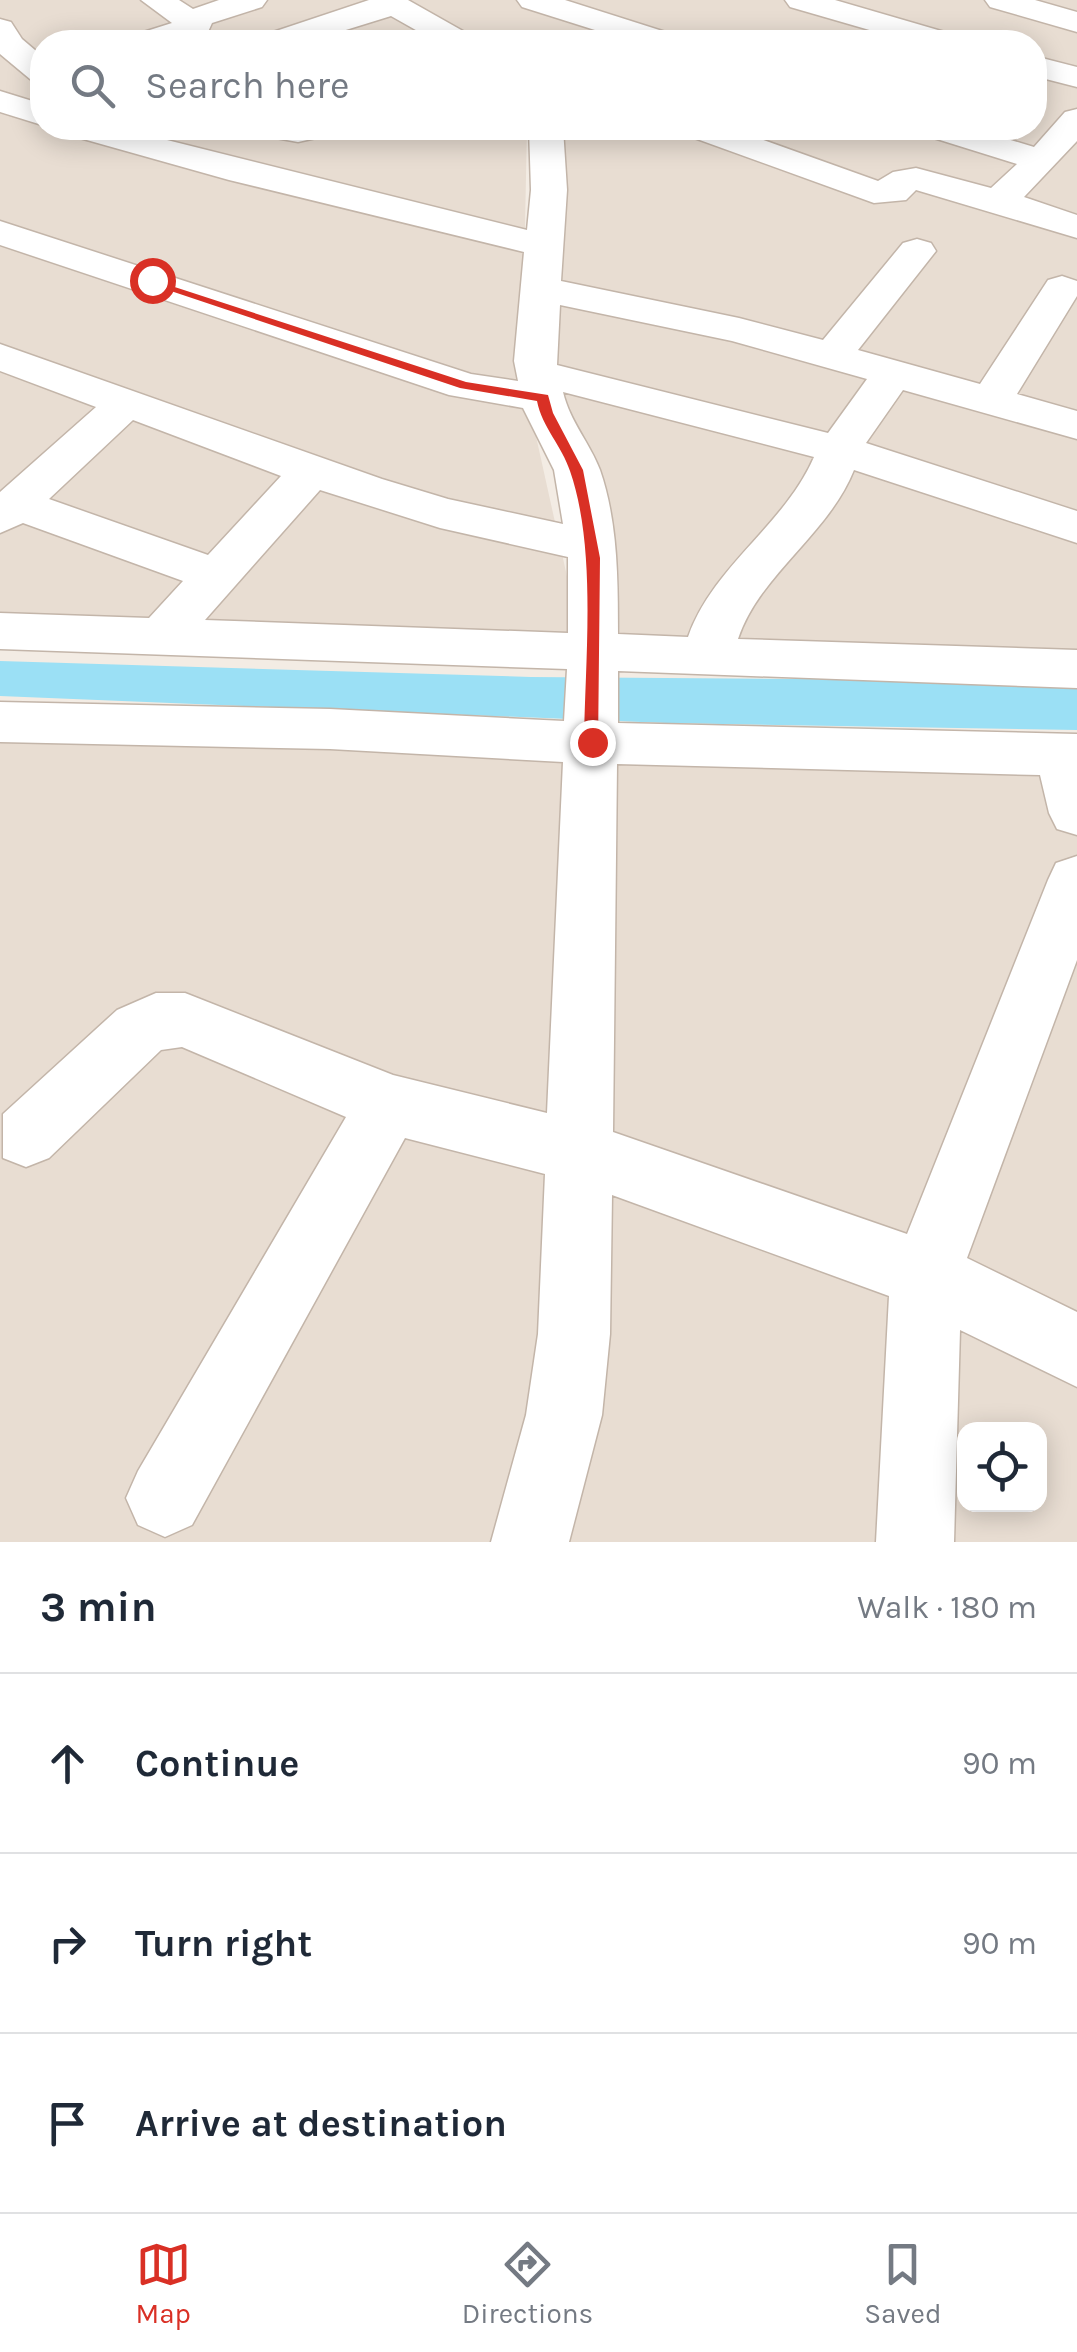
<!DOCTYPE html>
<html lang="en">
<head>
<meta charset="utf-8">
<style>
	body { margin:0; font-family:Karla,sans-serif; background:#f2f2f3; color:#1f2937 }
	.controls { position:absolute; right:30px; bottom:30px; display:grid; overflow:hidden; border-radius:20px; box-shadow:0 5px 25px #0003 }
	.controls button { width:90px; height:90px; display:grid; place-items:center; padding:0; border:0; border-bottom:2px solid #e0e1e3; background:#fff; color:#1f2937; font:50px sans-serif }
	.stop { position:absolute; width:30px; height:30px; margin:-22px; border:8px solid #d93025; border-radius:50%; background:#fff }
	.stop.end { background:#d93025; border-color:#fff; box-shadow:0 2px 10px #0008 }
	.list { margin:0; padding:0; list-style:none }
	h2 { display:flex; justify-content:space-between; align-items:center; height:130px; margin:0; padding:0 40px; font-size:42px }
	h2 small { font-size:32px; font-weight:400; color:#747a83 }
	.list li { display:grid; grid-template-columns:65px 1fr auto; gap:30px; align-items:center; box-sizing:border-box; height:180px; padding:0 40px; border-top:2px solid #e0e1e3 }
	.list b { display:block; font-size:38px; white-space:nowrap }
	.list em { font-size:32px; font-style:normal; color:#747a83 }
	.icon { flex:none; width:55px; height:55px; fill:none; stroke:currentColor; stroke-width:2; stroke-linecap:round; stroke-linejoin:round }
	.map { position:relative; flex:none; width:1077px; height:1542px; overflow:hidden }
	.search { position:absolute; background:#fff; box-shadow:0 5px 25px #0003; left:30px; right:30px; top:30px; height:110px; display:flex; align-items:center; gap:25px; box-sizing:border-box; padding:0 35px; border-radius:40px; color:#747a83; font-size:38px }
	.sheet { height:670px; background:#fff }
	nav { display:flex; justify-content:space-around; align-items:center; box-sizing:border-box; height:140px; border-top:2px solid #e0e1e3; background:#fff; font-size:28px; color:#747a83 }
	nav a { display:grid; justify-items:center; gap:5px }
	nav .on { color:#d93025 }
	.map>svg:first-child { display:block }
	.residential { fill:#e8ddd2; fill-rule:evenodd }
	.water { fill:#9be0f5 }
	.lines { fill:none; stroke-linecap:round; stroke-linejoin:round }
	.minor-casing { stroke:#c3b5a9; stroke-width:3 }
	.minor { fill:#fff; fill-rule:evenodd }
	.route { fill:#d93025 }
</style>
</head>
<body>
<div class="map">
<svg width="1077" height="1542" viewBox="0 0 1077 1542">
	<rect width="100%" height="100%" fill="#f3ece4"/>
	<g class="residential">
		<polygon points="0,0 373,0 445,42 42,42 42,128 527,128 522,373 568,581 568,644 0,628"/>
		<polygon points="402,0 1077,0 1077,658 620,646 618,562 565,408 555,358 562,206 560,128 1034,128 1034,42 473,42"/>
		<polygon points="0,733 571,755 549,1330 496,1542 0,1542"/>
		<path d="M617 764H1077V1542H549ZM964 1430H1040V1504H964Z"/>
	</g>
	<polygon class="water" points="0,661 531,677 919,680 1077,688 1077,730 666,723 0,696"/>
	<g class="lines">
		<g class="minor-casing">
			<g id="minor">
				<polygon points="141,0 179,0 193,9 219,0 267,0 262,7 212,23 208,32 176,42 129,42 134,35 172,23"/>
				<polygon points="369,0 408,0 470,35 475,42 437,42 391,16 307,42 259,42 264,35"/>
				<polygon points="517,0 565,0 675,35 680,42 633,42 522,7"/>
				<polygon points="785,0 835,0 955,35 960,42 911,42 790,7"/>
				<polygon points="985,0 1035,0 1077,12 1077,32 990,7"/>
				<polygon points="0,19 11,22 22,39 42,56 42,82 30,79 0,54"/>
				<polygon points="1034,56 1077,67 1077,87 1034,76"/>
				<polygon points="0,91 42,104 42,125 0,112"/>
				<polygon points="1077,109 1077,141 1024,197 1077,215 1077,238 916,190 906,200 874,203 686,135 681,128 730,128 878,181 893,172 916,168 991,188 1017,164 924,135 919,128 971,128 1034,147 1065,112"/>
				<path d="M64 128H119L527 230 531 190 529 128H563L567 190 561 281 739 318 823 340 903 243 917 239 931 243 936 251 858 350 980 384 1048 280 1062 276 1077 281V296L1017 394 1077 411V439L903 390 866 443 1077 511V543L854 470C828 535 759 575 738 639L1077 650V688L618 671V723L1077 734V835L1057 829 1049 813 1040 775 617 764 613 1132 907 1234 1048 880 1056 863 1077 856V960L967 1258 1077 1312V1387L960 1330 954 1542H876L889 1296 612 1195 610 1334 602 1415 569 1542H491L526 1415 538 1334 545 1174 405 1138 192 1525 165 1537 138 1525 126 1498 138 1471 346 1117 182 1047 161 1050 49 1158 26 1167 3 1158V1114L117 1010 156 993H185L393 1075 547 1113 563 762 330 749 0 742V702L330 709 564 721 567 669 0 649V613L149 618 183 581 23 523 0 533V492L96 407 0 371V344L382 479 448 499 563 524 554 470 523 408 449 395 0 245V221L471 374 518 381 514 361 524 252 229 180 69 135ZM560 305 732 341 867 379 828 433 557 365ZM563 392 814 457C784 526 713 566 688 637L618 634C618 581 618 522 600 470 590 443 570 422 563 392ZM133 420 281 476 208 555 49 499ZM320 490 440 528 568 557V633L205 620Z"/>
				<polygon points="254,128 335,128 330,135 298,142 259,135"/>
			</g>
		</g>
		<use href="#minor" class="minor"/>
	</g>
	<path class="route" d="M147 278 466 382 548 395 553 413 583 470 600 558 598 747H586L584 742C585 660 597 549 570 471 562 446 542 427 537 401L460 388 147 283Z"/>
</svg>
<div class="controls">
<button><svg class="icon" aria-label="locate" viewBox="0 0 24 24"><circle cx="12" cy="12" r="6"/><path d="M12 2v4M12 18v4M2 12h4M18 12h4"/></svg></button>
</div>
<div class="stop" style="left:152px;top:280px"></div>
<div class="stop end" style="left:592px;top:742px"></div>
<div class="search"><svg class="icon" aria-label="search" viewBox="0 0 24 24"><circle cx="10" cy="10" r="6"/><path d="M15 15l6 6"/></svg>Search here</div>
</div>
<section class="sheet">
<h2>3 min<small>Walk · 180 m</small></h2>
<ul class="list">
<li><svg class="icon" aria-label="ahead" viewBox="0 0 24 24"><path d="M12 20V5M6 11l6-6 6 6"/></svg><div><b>Continue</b></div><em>90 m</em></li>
<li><svg class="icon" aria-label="right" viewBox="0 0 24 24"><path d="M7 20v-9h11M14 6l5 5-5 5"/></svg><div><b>Turn right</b></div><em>90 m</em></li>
<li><svg class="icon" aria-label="arrive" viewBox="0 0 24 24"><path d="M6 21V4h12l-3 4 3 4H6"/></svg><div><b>Arrive at destination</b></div></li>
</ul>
</section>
<nav>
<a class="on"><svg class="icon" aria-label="map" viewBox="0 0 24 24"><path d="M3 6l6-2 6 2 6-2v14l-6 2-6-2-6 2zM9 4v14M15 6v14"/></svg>Map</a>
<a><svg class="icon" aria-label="directions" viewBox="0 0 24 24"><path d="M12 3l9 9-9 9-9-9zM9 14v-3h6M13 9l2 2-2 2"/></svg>Directions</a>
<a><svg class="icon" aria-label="saved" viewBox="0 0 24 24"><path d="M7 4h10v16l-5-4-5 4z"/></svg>Saved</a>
</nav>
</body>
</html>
